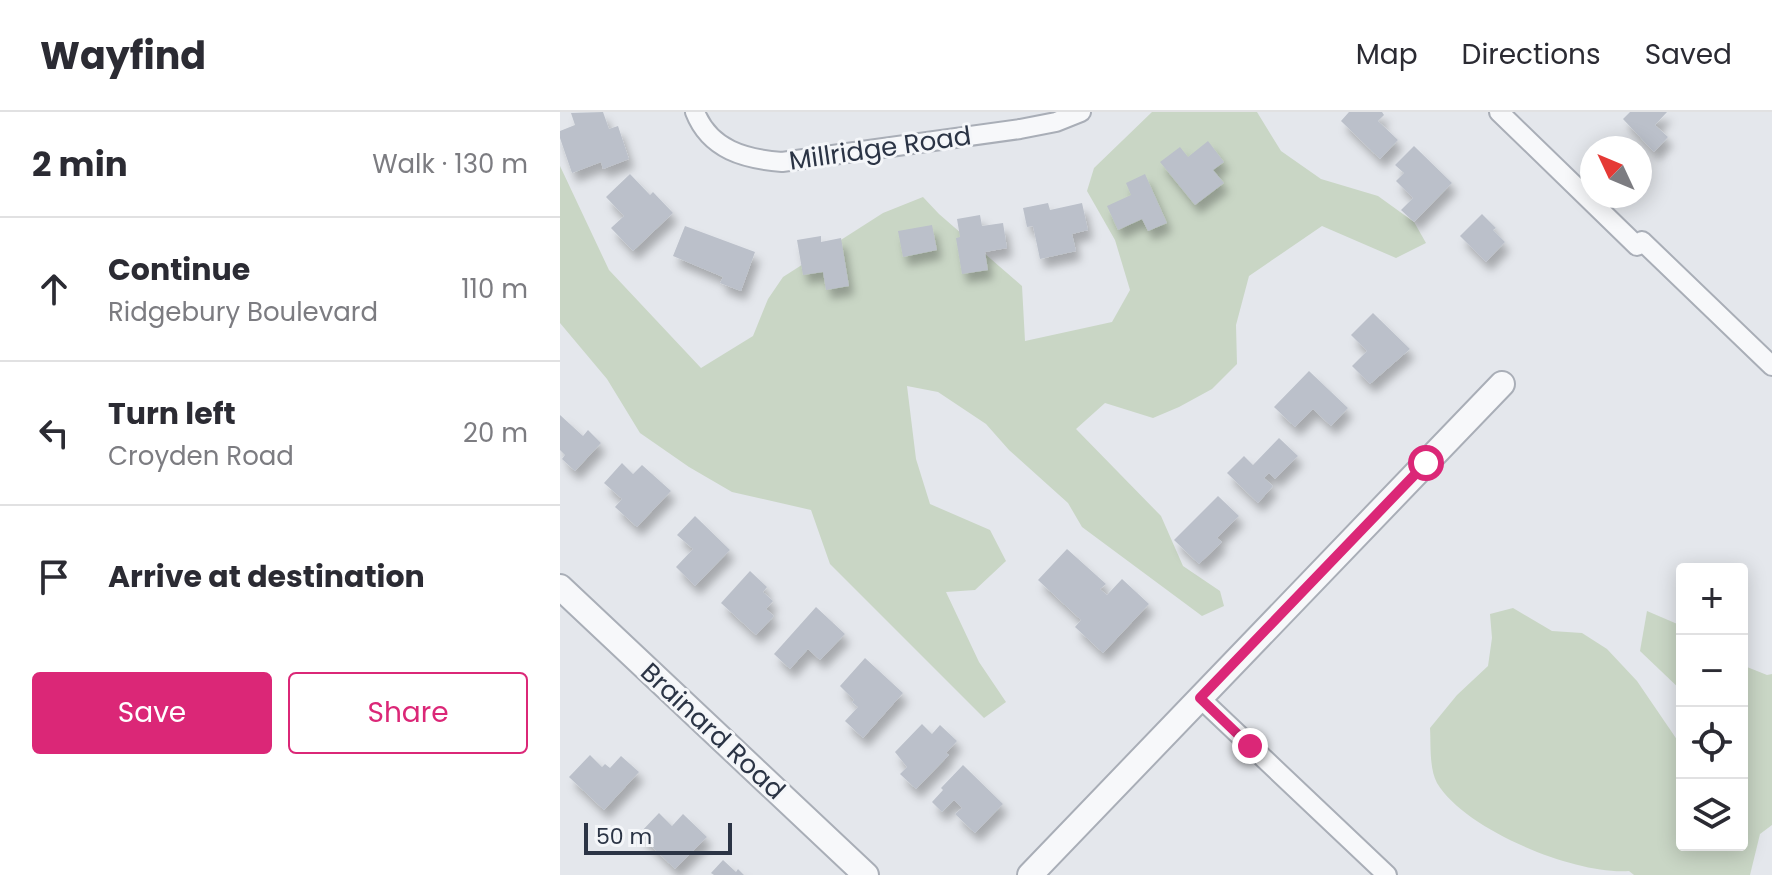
<!DOCTYPE html>
<html lang="en">
<head>
<meta charset="utf-8">
<style>
	body { margin:0; font-family:Poppins,sans-serif; background:#f7f7f7; color:#2b2b33 }
	.controls { position:absolute; right:24px; bottom:24px; display:grid; overflow:hidden; border-radius:8px; box-shadow:0 4px 20px #0003 }
	.controls button { width:72px; height:72px; display:grid; place-items:center; padding:0; border:0; border-bottom:2px solid #e1e1e2; background:#fff; color:#2b2b33; font:40px sans-serif }
	.compass { position:absolute; left:1020px; top:24px; width:72px; height:72px; border-radius:50%; background:#fff; box-shadow:0 4px 20px #0003; rotate:314deg }
	.scale { position:absolute; left:24px; bottom:20px; width:148px; box-sizing:border-box; padding-left:8px; border:4px solid #2b3445; border-top:0; font-size:22px; line-height:28px; white-space:nowrap; color:#2b3445; -webkit-text-stroke:6px #f4f6f9; paint-order:stroke }
	.stop { position:absolute; width:24px; height:24px; margin:-18px; border:6px solid #db2777; border-radius:50%; background:#fff }
	.stop.end { background:#db2777; border-color:#fff; box-shadow:0 2px 8px #0008 }
	.list { margin:0; padding:0; list-style:none }
	h2 { display:flex; justify-content:space-between; align-items:center; height:104px; margin:0; padding:0 32px; font-size:34px }
	h2 small { font-size:26px; font-weight:400; color:#7c7c81 }
	.list li { display:grid; grid-template-columns:52px 1fr auto; gap:24px; align-items:center; box-sizing:border-box; height:144px; padding:0 32px; border-top:2px solid #e1e1e2 }
	.list b { display:block; font-size:30px; white-space:nowrap }
	.list p { margin:0; font-size:26px; white-space:nowrap; color:#7c7c81 }
	.list em { font-size:26px; font-style:normal; color:#7c7c81 }
	.actions { display:flex; gap:16px; padding:24px 32px }
	.actions a { flex:1; padding:18px 0; border:2px solid #db2777; border-radius:8px; text-align:center; font-size:28px; color:#db2777 }
	.actions .main { background:#db2777; color:#fff }
	.icon { flex:none; width:44px; height:44px; fill:none; stroke:currentColor; stroke-width:2; stroke-linecap:round; stroke-linejoin:round }
	.map { position:relative; flex:none; width:1212px; height:763px; overflow:hidden }
	header { display:flex; align-items:center; gap:48px; box-sizing:border-box; height:112px; padding:0 40px; background:#fff; border-bottom:2px solid #e1e1e2 }
	header strong { font-size:38px }
	nav { display:flex; gap:44px; margin-inline-start:auto; font-size:28px }
	main { display:flex }
	aside { flex:1; background:#fff }
	.map>svg:first-child { display:block }
	.green { fill:#c9d6c5 }
	.building { fill:#bbc0ca; filter:url(#shadow) }
	.lines { fill:none; stroke-linecap:round; stroke-linejoin:round }
	.minor-casing { stroke:#a9aeb7; stroke-width:22 }
	.tertiary-casing { stroke:#a9aeb7; stroke-width:28 }
	.minor { stroke:#f7f8fa; stroke-width:18 }
	.tertiary { stroke:#f7f8fa; stroke-width:24 }
	.route { stroke:#db2777; stroke-width:10 }
	.labels { text-anchor:middle; dominant-baseline:central; stroke-width:6; stroke-linejoin:round; paint-order:stroke }
	.street-label { font-size:26px; fill:#2b3445; stroke:#f4f6f9 }
</style>
</head>
<body>
<header>
<strong>Wayfind</strong>
<nav><a>Map</a><a>Directions</a><a>Saved</a></nav>
</header>
<main>
<aside>
<h2>2 min<small>Walk · 130 m</small></h2>
<ul class="list">
<li><svg class="icon" aria-label="ahead" viewBox="0 0 24 24"><path d="M12 20V5M6 11l6-6 6 6"/></svg><div><b>Continue</b><p>Ridgebury Boulevard</p></div><em>110 m</em></li>
<li><svg class="icon" aria-label="left" viewBox="0 0 24 24"><path d="M17 20v-9H6M10 6l-5 5 5 5"/></svg><div><b>Turn left</b><p>Croyden Road</p></div><em>20 m</em></li>
<li><svg class="icon" aria-label="arrive" viewBox="0 0 24 24"><path d="M6 21V4h12l-3 4 3 4H6"/></svg><div><b>Arrive at destination</b></div></li>
</ul>
<div class="actions"><a class="main">Save</a><a>Share</a></div>
</aside>
<div class="map">
<svg width="1212" height="763" viewBox="0 0 1212 763">
	<defs>
		<filter id="shadow"><feDropShadow dx="5" dy="9" stdDeviation="4" flood-color="#0004"/></filter>
	</defs>
	<rect width="100%" height="100%" fill="#e4e7ec"/>
	<g class="green">
		<polygon points="592,0 697,0 721,39 761,67 818,84 854,110 866,131 836,146 762,114 689,164 676,213 677,252 652,277 619,295 593,306 545,291 516,317 601,404 623,454 660,479 664,494 642,504 522,415 508,391 449,338 426,312 378,280 347,274 356,347 370,392 430,418 446,449 415,478 386,480 419,550 446,590 424,606 270,452 251,398 172,380 129,355 80,321 47,267 0,211 0,54 49,158 141,256 193,224 208,187 223,165 323,101 363,85 379,102 462,174 465,229 552,210 570,178 555,128 527,79 534,56"/>
		<path d="M953 496 992 519 1022 521 1047 537 1077 569 1122 635V733H1182V553L1207 563 1212 562V713L1200 722 1190 763H1074L1069 759C1015 763 905 718 877 671 869 656 871 632 870 616L897 583 928 554 932 526 930 502Z"/>
		<polygon points="1087,499 1122,514 1122,579 1080,539"/>
	</g>
	<g class="building">
		<polygon points="43,0 49,17 58,14 69,47 43,57 41,50 12,61 0,26 0,19 15,13 11,1"/>
		<polygon points="789,0 822,0 824,3 818,9 838,28 820,47 781,9"/>
		<polygon points="1070,0 1107,0 1095,13 1108,25 1094,40 1063,7"/>
		<polygon points="648,29 664,50 653,58 664,71 635,93 600,50 620,35 628,45"/>
		<polygon points="854,34 892,71 854,110 841,98 853,86 836,69 844,61 835,53"/>
		<polygon points="70,62 90,83 93,80 113,101 73,139 51,116 64,104 46,85"/>
		<polygon points="585,62 607,111 588,119 582,107 558,118 547,94 571,83 566,71"/>
		<polygon points="488,91 490,98 522,91 528,118 512,122 516,139 480,147 473,114 467,115 463,96"/>
		<polygon points="922,102 936,116 933,118 945,130 926,150 900,124"/>
		<polygon points="420,103 422,114 443,111 447,136 425,140 428,158 402,162 396,126 400,125 397,107"/>
		<polygon points="372,113 377,138 343,145 338,119"/>
		<polygon points="125,114 195,140 181,179 160,171 163,165 113,144"/>
		<polygon points="261,124 261,130 281,126 289,174 266,178 263,160 243,163 237,128"/>
		<polygon points="813,201 850,237 810,272 792,254 807,239 791,223"/>
		<polygon points="749,259 788,296 771,314 753,297 735,315 714,295"/>
		<polygon points="0,303 23,324 28,318 41,331 15,359 2,347 5,343 0,338"/>
		<polygon points="719,326 738,344 715,367 709,361 704,366 713,374 698,391 667,361 684,344 693,353"/>
		<polygon points="62,351 73,362 82,353 111,379 77,415 55,395 62,387 44,371"/>
		<polygon points="658,384 679,404 657,426 662,430 639,452 614,428"/>
		<polygon points="135,404 170,438 135,474 116,455 133,437 117,423"/>
		<polygon points="507,437 546,472 540,477 547,483 562,467 589,492 543,541 515,515 521,508 478,468"/>
		<polygon points="190,459 207,475 203,480 213,489 206,497 214,504 196,523 161,491"/>
		<polygon points="256,495 285,522 260,548 248,537 230,557 214,542"/>
		<polygon points="305,546 343,581 303,626 285,609 298,595 292,590 294,588 280,574"/>
		<polygon points="362,612 372,622 380,613 397,629 386,641 389,643 356,677 340,662 347,655 335,640"/>
		<polygon points="30,643 42,655 45,652 50,656 61,644 79,660 44,698 9,665"/>
		<polygon points="403,653 443,692 415,721 395,702 402,696 394,688 382,700 372,690 383,678 381,676"/>
		<polygon points="99,701 112,714 123,702 147,725 115,757 79,722"/>
		<polygon points="163,748 176,760 178,757 184,763 154,763 151,761"/>
	</g>
	<g class="lines">
		<g class="minor-casing">
			<g id="minor">
				<path d="M135 0C150 38 185 47 222 50L460 17 496 10 521 0"/>
				<polyline points="939,0 1077,134"/>
				<polyline points="1082,129 1212,254"/>
				<polyline points="640,586 827,763"/>
			</g>
		</g>
		<g class="tertiary-casing">
			<g id="tertiary">
				<polyline points="0,475 306,763"/>
				<polyline points="470,763 942,272"/>
			</g>
		</g>
		<use href="#minor" class="minor"/>
		<use href="#tertiary" class="tertiary"/>
	</g>
	<g class="lines">
		<polyline class="route" points="690,634 640,586 866,351"/>
	</g>
	<g class="labels">
		<g class="street-label">
			<text transform="translate(320 36) rotate(-8)">Millridge Road</text>
			<text transform="translate(153 619) rotate(43)">Brainard Road</text>
		</g>
	</g>
</svg>
<div class="controls">
<button>+</button>
<button>−</button>
<button><svg class="icon" aria-label="locate" viewBox="0 0 24 24"><circle cx="12" cy="12" r="6"/><path d="M12 2v4M12 18v4M2 12h4M18 12h4"/></svg></button>
<button><svg class="icon" aria-label="layers" viewBox="0 0 24 24"><path d="M12 4l9 5-9 5-9-5zM3 14l9 5 9-5"/></svg></button>
</div>
<svg class="compass" viewBox="-18 -18 36 36"><path d="M0-13l5 13h-10z" fill="#e53935"/><path d="M0 13l5-13h-10z" fill="#7c7c81"/></svg>
<div class="scale">50 m</div>
<div class="stop" style="left:866px;top:351px"></div>
<div class="stop end" style="left:690px;top:634px"></div>
</div>
</main>
</body>
</html>
